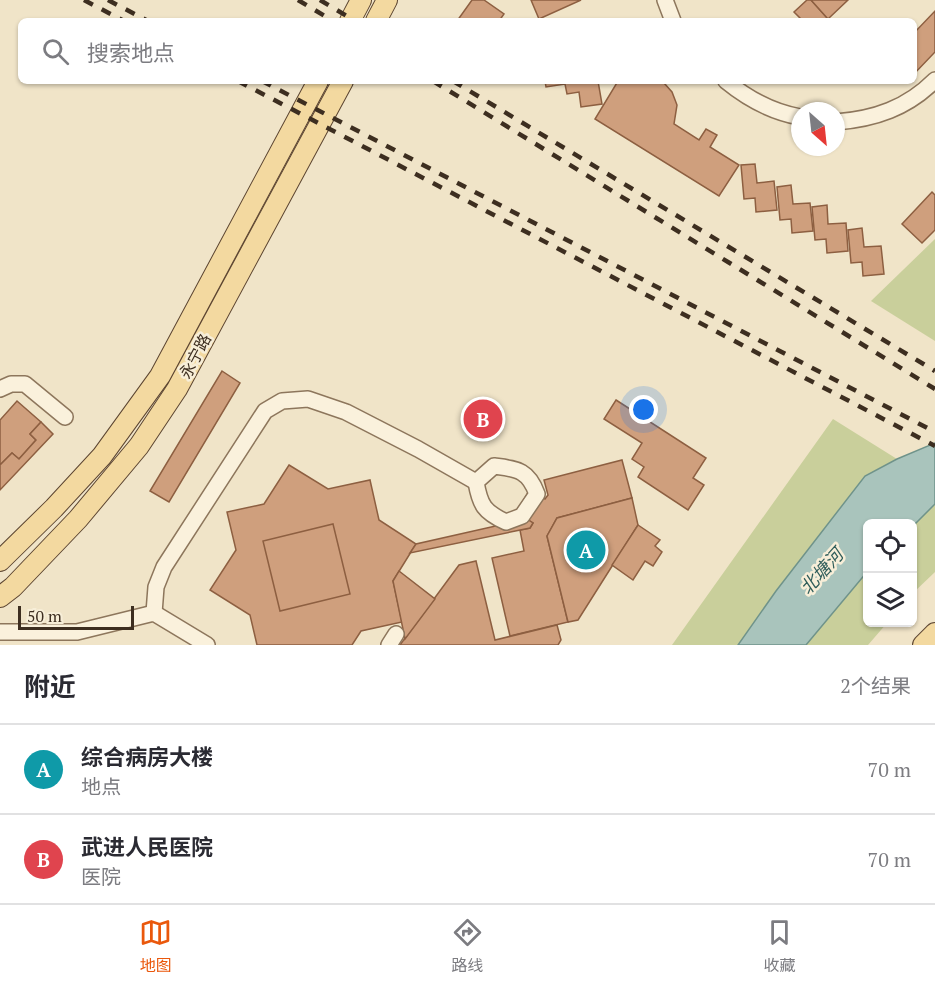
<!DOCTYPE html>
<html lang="zh">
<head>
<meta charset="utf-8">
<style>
	body { margin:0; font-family:"PT Serif","Noto Sans SC",serif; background:#f2f2f3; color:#2b2b33 }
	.controls { position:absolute; right:18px; bottom:18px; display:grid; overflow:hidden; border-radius:9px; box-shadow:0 2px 4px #0004 }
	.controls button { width:54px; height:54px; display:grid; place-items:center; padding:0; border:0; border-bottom:2px solid #e1e1e2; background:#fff; color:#2b2b33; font:30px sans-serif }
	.compass { position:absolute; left:791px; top:102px; width:54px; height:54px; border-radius:50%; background:#fff; box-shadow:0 2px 4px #0004; rotate:153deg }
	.scale { position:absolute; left:18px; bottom:15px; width:116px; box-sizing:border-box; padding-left:6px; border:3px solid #3d2e20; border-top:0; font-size:16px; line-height:21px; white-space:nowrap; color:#3d2e20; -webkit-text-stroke:4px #f7eed8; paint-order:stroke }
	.you { position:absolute; left:644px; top:410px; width:21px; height:21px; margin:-15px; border:4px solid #fff; border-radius:50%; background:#1a73e8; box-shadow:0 0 0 9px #1a73e833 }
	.badge { display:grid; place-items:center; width:39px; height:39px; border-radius:50%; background:#ea580c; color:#fff; font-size:20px; font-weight:700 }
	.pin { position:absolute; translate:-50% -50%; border:3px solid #fff; box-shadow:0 2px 6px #0006 }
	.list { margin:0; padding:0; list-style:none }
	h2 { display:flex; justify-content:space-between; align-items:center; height:78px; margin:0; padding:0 24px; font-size:26px }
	h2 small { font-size:20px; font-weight:400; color:#7c7c81 }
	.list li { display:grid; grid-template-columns:39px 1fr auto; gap:18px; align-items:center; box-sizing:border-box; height:90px; padding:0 24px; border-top:2px solid #e1e1e2 }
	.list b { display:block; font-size:22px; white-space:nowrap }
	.list p { margin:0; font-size:20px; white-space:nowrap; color:#7c7c81 }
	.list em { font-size:20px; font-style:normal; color:#7c7c81 }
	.icon { flex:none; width:33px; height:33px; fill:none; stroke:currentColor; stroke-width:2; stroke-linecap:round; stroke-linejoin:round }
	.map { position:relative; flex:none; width:935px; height:645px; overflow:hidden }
	.search { position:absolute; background:#fff; box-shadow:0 2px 4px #0004; left:18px; right:18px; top:18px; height:66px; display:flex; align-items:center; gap:15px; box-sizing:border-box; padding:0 21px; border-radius:9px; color:#7c7c81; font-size:22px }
	.sheet { height:258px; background:#fff }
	nav { display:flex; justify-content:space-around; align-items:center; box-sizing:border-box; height:84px; border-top:2px solid #e1e1e2; background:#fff; font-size:16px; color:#7c7c81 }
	nav a { display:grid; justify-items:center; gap:3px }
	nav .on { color:#ea580c }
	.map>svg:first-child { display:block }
	.green { fill:#c9cf9b }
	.water { fill:#a9c4bc; stroke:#6f938a; stroke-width:1.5 }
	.building { fill:#cf9f7d; stroke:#8d5f41; stroke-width:1.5 }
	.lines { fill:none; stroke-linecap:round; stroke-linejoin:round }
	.minor-casing { stroke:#8d765c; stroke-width:18 }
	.major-casing { stroke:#5b4430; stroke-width:22 }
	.minor { stroke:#faf1dc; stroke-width:15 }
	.major { stroke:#f3d9a0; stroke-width:20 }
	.rail { stroke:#3d2e20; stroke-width:4.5; stroke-dasharray:10 10; stroke-linecap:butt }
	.labels { text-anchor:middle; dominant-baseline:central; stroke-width:5; stroke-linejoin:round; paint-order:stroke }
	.street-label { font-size:16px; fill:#3d2e20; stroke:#f7eed8 }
	.water-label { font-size:18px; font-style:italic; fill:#2f5d5a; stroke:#f7eed8 }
</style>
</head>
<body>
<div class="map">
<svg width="935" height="645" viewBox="0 0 935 645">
	<rect width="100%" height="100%" fill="#f0e4c8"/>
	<g class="green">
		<polygon points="935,239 935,341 871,301"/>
		<polygon points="833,419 897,459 865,476 776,591 738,645 672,645"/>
		<polygon points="935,504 935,572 913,593 912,526"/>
		<polygon points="867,572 868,622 887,623 868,645 806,645"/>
	</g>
	<polygon class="water" points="935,443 935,504 913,526 912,524 868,524 867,572 806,645 738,645 776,591 865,476 897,459"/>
	<g class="building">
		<polygon points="472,0 484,0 504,14 499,21 457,21"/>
		<polygon points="531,0 581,0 539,19"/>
		<polygon points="807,0 811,0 828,19 826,21 803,21 794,12"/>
		<polygon points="811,0 848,0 828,19"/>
		<polygon points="935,11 935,52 914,74 914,33"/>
		<polygon points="545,81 598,81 602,104 581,107 579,92 567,94 565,84 546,87"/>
		<polygon points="618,81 655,81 664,83 672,92 677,105 674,124 699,140 706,129 717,135 710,147 739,165 719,196 595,119"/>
		<polygon points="755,164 757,183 774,181 777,210 756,212 755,198 744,199 741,165"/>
		<polygon points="791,185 793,204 810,203 813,231 792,233 791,219 780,220 777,187"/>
		<polygon points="932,192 935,195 935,230 922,243 902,224"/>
		<polygon points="827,205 828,224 846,223 848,251 827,253 826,239 815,240 812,207"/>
		<polygon points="862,228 864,247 881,246 884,274 863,276 862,262 851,263 848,230"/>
		<polygon points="222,371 240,383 169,502 150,491"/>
		<polygon points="616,400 706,458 693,478 704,485 688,510 638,477 644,467 632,459 642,443 604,419"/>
		<polygon points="17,401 41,422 30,434 36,440 19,459 12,453 0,465 0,420"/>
		<polygon points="41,422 53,434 0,490 0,465 12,453 19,459 36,440 30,434"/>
		<polygon points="622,460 632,498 557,518 547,536 568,622 510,636 492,558 524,551 520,530 530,528 533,523 516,513 530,489 545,499 548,495 544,480"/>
		<polygon points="289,465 328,489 370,480 379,520 416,544 393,581 402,622 361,631 352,645 257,645 250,615 210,590 236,550 227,512 264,504"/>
		<polygon points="632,498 638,525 578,620 568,622 547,536 557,518"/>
		<polygon points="527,519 533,523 530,528 410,553 416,544"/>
		<polygon points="333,524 350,594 280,611 263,541"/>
		<polygon points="638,525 660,540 655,546 662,552 653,566 645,561 633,580 612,565"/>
		<polygon points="476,561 495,640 557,625 561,640 558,645 400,645 459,565"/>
		<polygon points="399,571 435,599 405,639 393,581"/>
	</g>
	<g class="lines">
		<g class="minor-casing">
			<g id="minor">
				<polyline points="665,0 673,21"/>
				<path d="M726 81C748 99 772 112 800 117"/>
				<path d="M836 122C875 119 907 108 935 80"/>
				<polyline points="0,389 11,384 25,384 65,417"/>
				<path d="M494 466C516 469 528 469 537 494L522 516 506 522C484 512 480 505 476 482Z"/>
				<polyline points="154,613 156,587 164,567 265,411 282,401 308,399 346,412 418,449 476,482"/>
				<polyline points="0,632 77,632 154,613 207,645"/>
				<polyline points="389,645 396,634"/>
			</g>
		</g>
		<g class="major-casing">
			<g id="major">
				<polyline points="350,21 361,0"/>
				<polyline points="376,21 387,0"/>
				<polyline points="0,561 54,508 102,456 160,376 318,81"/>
				<polyline points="0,597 13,587 78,519 139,446 177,389 343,81"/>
				<polyline points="923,645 935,633"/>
			</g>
		</g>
		<use href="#minor" class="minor"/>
		<use href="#major" class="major"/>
		<g class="rail">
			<polyline points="84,0 124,21"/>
			<polyline points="108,0 148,21"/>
			<polyline points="298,0 333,21"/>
			<polyline points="320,0 355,21"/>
			<polyline points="238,81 935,446"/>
			<polyline points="262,81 935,432"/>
			<polyline points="433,81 935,389"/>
			<polyline points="453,81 935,371"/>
		</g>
	</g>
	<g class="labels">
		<g class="street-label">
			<text transform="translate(195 356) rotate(-62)">永宁路</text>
		</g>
		<g class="water-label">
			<text transform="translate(821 571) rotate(-48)">北塘河</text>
		</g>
	</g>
</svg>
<div class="controls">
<button><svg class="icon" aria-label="locate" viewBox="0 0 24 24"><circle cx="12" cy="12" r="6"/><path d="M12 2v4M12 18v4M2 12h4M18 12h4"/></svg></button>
<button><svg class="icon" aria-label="layers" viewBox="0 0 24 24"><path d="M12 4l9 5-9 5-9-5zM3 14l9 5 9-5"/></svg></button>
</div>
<svg class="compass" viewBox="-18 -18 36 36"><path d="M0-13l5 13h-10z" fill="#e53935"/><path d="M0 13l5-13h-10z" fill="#7c7c81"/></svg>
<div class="scale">50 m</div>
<div class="you"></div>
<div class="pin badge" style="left:586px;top:550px;background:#0f9aa8">A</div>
<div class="pin badge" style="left:483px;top:419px;background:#e0444e">B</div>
<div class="search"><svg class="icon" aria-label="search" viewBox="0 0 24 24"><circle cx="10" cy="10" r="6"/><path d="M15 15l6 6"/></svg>搜索地点</div>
</div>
<section class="sheet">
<h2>附近<small>2个结果</small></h2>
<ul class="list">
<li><span class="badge" style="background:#0f9aa8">A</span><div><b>综合病房大楼</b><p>地点</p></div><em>70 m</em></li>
<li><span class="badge" style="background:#e0444e">B</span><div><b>武进人民医院</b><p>医院</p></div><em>70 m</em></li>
</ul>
</section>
<nav>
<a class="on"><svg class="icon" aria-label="map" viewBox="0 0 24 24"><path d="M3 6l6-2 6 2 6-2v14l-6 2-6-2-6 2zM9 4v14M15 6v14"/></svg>地图</a>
<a><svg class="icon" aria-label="directions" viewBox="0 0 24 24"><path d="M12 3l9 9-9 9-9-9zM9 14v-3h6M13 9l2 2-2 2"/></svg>路线</a>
<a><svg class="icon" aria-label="saved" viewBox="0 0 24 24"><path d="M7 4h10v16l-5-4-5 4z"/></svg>收藏</a>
</nav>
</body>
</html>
